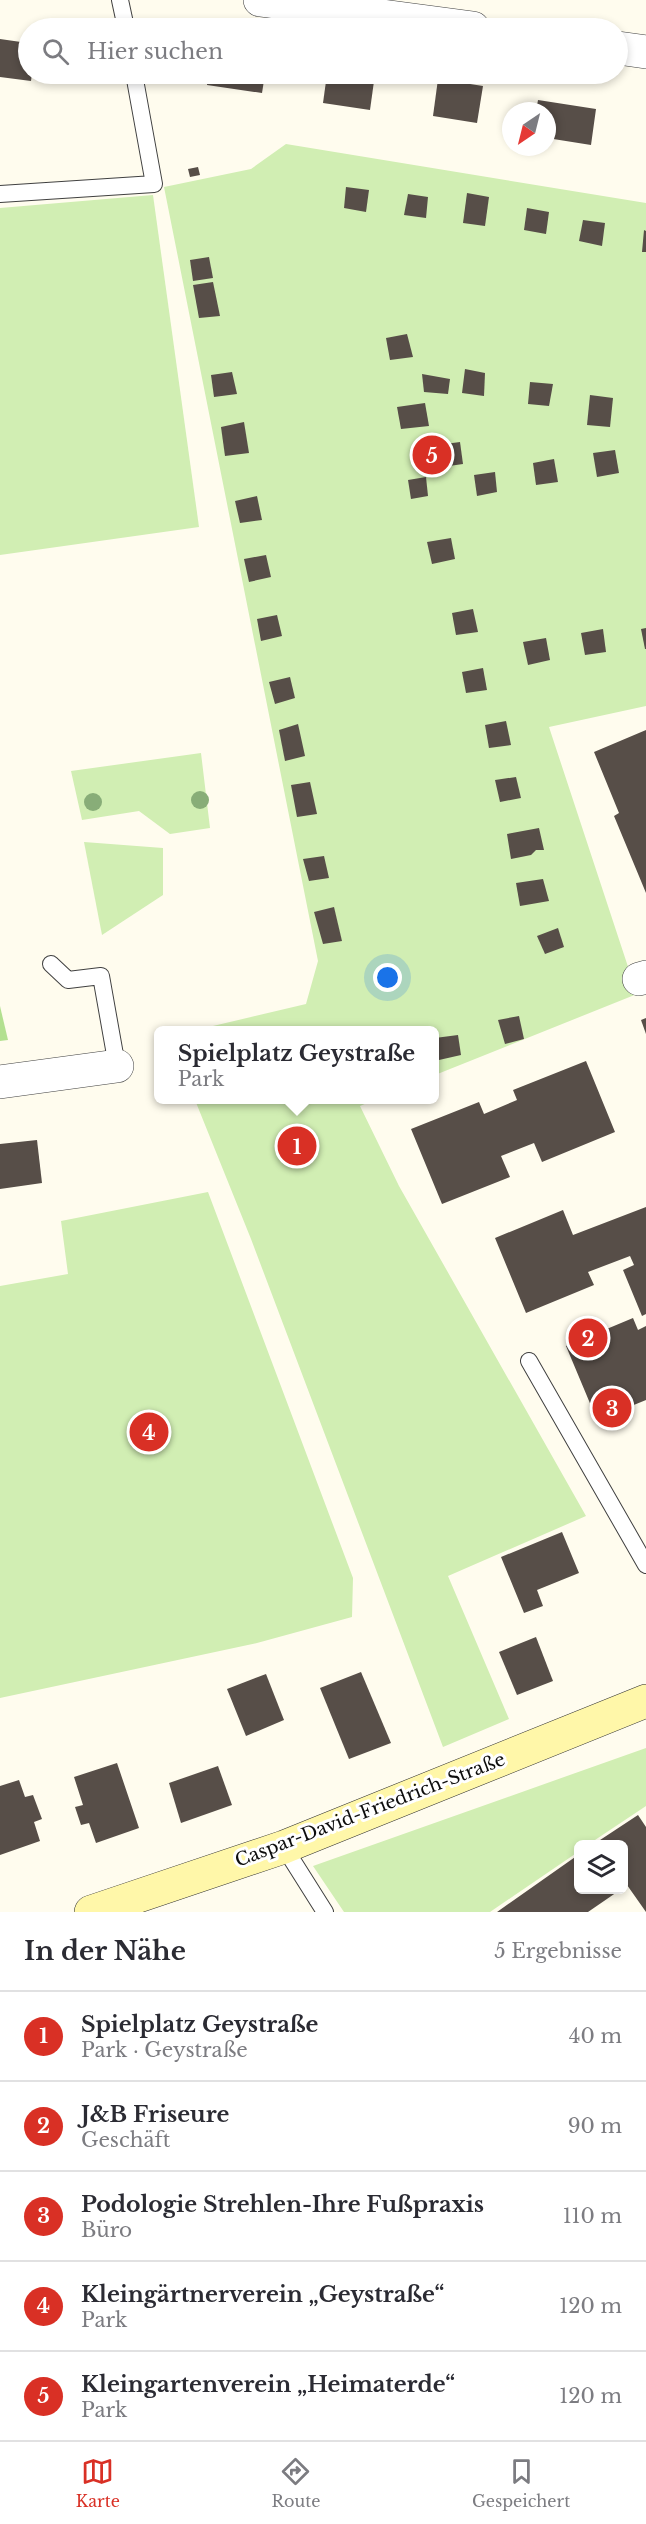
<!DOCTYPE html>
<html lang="de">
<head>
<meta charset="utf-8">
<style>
	body { margin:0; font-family:"Libre Baskerville",serif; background:#f7f7f7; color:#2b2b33 }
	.controls { position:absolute; right:18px; bottom:18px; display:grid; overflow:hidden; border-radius:9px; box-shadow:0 3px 9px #0003 }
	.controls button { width:54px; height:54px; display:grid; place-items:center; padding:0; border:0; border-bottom:2px solid #e1e1e2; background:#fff; color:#2b2b33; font:30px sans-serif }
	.compass { position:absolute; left:502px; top:102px; width:54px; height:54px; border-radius:50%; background:#fff; box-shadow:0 3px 9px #0003; rotate:215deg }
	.you { position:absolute; left:388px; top:978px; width:21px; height:21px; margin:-15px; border:4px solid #fff; border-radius:50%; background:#1a73e8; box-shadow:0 0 0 9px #1a73e833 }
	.badge { display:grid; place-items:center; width:39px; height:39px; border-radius:50%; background:#d93025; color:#fff; font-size:20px; font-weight:700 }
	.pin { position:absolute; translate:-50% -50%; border:3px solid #fff; box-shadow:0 2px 6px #0006 }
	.popup { position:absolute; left:154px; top:1026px; width:285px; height:78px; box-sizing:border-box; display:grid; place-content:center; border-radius:9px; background:#fff; filter:drop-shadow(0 2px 4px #0005); font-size:20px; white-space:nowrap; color:#7c7c81 }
	.popup b { font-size:22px; color:#2b2b33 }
	.popup::after { content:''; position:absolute; left:50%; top:100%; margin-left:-12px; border:12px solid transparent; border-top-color:#fff }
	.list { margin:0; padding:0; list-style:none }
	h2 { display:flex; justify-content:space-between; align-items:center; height:78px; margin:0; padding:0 24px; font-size:26px }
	h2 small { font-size:20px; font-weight:400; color:#7c7c81 }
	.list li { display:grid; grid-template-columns:39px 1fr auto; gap:18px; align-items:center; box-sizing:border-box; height:90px; padding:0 24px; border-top:2px solid #e1e1e2 }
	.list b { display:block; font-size:22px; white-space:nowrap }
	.list p { margin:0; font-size:20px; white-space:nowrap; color:#7c7c81 }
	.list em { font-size:20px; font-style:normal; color:#7c7c81 }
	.icon { flex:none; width:33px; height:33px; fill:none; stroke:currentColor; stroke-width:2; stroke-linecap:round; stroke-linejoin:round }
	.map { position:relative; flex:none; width:646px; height:1912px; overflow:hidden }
	.search { position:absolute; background:#fff; box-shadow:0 3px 9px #0003; left:18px; right:18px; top:18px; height:66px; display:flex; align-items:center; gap:15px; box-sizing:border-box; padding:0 21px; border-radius:33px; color:#7c7c81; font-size:22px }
	.sheet { height:528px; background:#fff }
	nav { display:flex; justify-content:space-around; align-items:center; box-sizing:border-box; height:84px; border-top:2px solid #e1e1e2; background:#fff; font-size:16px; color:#7c7c81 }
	nav a { display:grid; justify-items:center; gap:3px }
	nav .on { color:#d93025 }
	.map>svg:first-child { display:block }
	.green { fill:#d1eeb3 }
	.forest { fill:#b3e090 }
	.building { fill:#574e48 }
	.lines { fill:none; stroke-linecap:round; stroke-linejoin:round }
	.lane-casing { stroke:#404040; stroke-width:18 }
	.street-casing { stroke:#404040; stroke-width:34 }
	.secondary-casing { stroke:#2f2f2f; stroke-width:34 }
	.lane { stroke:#fff; stroke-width:16 }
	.street { stroke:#fff; stroke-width:33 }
	.secondary { stroke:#fff7a9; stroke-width:33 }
	.tree { fill:#88ad78 }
	.labels { text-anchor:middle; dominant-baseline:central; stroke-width:6; stroke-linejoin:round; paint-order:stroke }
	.street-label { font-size:18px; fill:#0d0d0d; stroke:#fff }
</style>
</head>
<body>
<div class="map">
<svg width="646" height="1912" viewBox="0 0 646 1912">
	<rect width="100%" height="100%" fill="#fffcee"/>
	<g class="green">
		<polygon points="286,144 646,203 646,706 549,727 637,994 435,1075 435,1030 196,1030 306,1004 318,961 164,187 251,169"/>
		<polygon points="153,195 199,527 0,555 0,208"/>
		<polygon points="201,753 210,828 170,834 139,811 82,820 71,771"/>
		<polygon points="84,842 163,848 163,895 102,935"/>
		<polygon points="195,1100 374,1100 360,1106 399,1186 586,1516 448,1576 509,1719 443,1747 251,1239"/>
		<polygon points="208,1192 353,1578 352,1617 257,1643 0,1698 0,1286 68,1274 61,1221"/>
		<polygon points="646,1748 646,1806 589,1844 578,1844 578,1852 490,1912 344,1912 313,1866"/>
	</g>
	<polygon class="forest" points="0,1006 8,1040 0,1041"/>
	<g class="building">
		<polygon points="0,39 28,43 28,74 32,74 31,81 0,77"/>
		<polygon points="208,74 265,74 262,93 207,85"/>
		<polygon points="327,74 375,74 370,110 323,103"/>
		<polygon points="438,79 483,86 477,123 433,116"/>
		<polygon points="538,100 596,109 591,145 547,138 547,111 536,111"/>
		<polygon points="198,167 200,175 190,177 188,169"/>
		<polygon points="346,187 369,190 366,212 344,208"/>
		<polygon points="467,193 489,197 485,226 463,223"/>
		<polygon points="408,194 428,197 426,218 404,215"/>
		<polygon points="527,208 549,212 546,234 524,230"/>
		<polygon points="583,220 605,223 602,246 579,241"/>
		<polygon points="644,230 646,231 646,252 642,252"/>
		<polygon points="209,257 213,278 193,281 190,260"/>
		<polygon points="213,282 220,316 199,318 193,285"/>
		<polygon points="407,334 413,357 390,360 386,338"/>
		<polygon points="465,369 485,373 484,396 462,393"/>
		<polygon points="232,372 237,394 214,397 211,375"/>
		<polygon points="422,374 450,379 448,394 424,392"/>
		<polygon points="530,382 553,384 549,406 528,404"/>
		<polygon points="590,395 613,398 610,427 587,425"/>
		<polygon points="425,403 429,426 401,429 397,407"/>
		<polygon points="244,422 249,453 225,456 221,427"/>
		<polygon points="460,442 463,464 442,467 438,445"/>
		<polygon points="615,450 619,473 597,477 593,453"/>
		<polygon points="554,459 558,482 536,485 533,463"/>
		<polygon points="495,472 497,492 477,496 474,475"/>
		<polygon points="426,477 428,496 411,499 408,480"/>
		<polygon points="257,496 262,520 240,523 235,501"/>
		<polygon points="451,538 455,559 432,564 427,542"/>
		<polygon points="266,555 271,577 249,582 244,559"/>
		<polygon points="473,609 478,632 456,635 452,613"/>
		<polygon points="277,615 282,636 261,641 257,619"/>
		<polygon points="646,628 646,649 645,649 641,629"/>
		<polygon points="603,629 606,652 585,655 581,633"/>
		<polygon points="546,638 550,660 528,665 523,642"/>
		<polygon points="483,668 487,690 466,693 462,672"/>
		<polygon points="290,677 295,698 275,704 269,682"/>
		<polygon points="506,721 511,745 489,748 485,725"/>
		<polygon points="298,724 305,756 285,761 279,730"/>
		<polygon points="646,730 646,893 614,816 619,813 594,752"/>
		<polygon points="516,777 521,798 500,802 495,780"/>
		<polygon points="310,782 317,814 297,817 291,785"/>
		<polygon points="539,828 544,850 536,850 531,855 511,859 507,834"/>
		<polygon points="324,856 329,878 309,881 303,859"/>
		<polygon points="543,879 549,901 520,906 516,883"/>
		<polygon points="334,907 342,941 323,944 314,912"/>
		<polygon points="558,928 564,947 545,954 537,936"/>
		<polygon points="519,1016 524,1039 505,1044 498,1020"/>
		<polygon points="646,1018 646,1034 641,1020"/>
		<polygon points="458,1035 461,1055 439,1060 435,1048 435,1038"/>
		<polygon points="586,1061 615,1132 542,1162 534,1143 501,1156 510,1177 442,1204 411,1129 479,1102 484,1114 517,1100 513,1090"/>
		<polygon points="37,1140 42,1183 0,1189 0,1144"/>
		<polygon points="646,1207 646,1314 642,1316 623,1270 634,1265 630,1256 588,1272 594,1285 526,1313 495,1238 563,1210 573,1235"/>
		<polygon points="633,1318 638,1330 646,1326 646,1400 597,1420 566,1346"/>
		<polygon points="562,1532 579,1573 537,1590 543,1606 524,1613 501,1557"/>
		<polygon points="536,1637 553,1681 517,1695 499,1652"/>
		<polygon points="361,1672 391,1743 349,1759 320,1688"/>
		<polygon points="266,1674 284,1720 246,1736 227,1689"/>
		<polygon points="117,1763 139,1828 96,1843 89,1823 81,1825 75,1807 83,1805 74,1777"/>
		<polygon points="218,1766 232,1805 181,1823 169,1783"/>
		<polygon points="19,1780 25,1797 33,1795 42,1819 34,1822 40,1841 0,1855 0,1786"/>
		<polygon points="638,1815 646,1827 646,1912 627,1885 624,1887 624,1844 594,1844"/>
		<polygon points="578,1855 578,1890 620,1890 588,1912 497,1912"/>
	</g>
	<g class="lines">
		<g class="lane-casing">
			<g id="lane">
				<polyline points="120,0 126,28"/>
				<polyline points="0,194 154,184 134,74"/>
				<polyline points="51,964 68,980 101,976 117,1066"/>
				<polyline points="529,1361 646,1565"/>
				<polyline points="284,1847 325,1912"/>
			</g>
		</g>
		<g class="street-casing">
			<g id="street">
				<polyline points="260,0 473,28"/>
				<polyline points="618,48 646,52"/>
				<polyline points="639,979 646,977"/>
				<polyline points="0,1082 117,1066"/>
			</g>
		</g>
		<g class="secondary-casing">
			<polyline id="secondary" points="91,1912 284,1847 646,1701"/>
		</g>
		<use href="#lane" class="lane"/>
		<use href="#street" class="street"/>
		<use href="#secondary" class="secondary"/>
	</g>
	<g class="tree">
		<circle cx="200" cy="800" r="9"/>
		<circle cx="93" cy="802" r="9"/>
	</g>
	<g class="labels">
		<g class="street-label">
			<text transform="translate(370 1810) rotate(-21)">Caspar-David-Friedrich-Straße</text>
		</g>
	</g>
</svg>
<div class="controls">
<button><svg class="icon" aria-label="layers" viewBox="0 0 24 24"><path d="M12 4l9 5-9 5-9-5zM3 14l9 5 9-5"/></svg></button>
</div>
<svg class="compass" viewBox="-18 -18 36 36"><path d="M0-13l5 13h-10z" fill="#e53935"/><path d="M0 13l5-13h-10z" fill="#7c7c81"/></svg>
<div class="you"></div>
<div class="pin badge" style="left:297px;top:1146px">1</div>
<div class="popup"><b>Spielplatz Geystraße</b>Park</div>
<div class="pin badge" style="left:588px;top:1338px">2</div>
<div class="pin badge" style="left:612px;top:1408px">3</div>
<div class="pin badge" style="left:149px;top:1432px">4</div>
<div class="pin badge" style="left:432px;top:455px">5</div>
<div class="search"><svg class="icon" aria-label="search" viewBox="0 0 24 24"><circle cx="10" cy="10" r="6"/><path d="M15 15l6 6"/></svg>Hier suchen</div>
</div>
<section class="sheet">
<h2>In der Nähe<small>5 Ergebnisse</small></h2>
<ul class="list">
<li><span class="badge">1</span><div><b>Spielplatz Geystraße</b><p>Park · Geystraße</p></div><em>40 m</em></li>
<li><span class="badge">2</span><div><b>J&amp;B Friseure</b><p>Geschäft</p></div><em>90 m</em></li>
<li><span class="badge">3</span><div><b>Podologie Strehlen-Ihre Fußpraxis</b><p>Büro</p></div><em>110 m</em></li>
<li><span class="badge">4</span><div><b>Kleingärtnerverein „Geystraße“</b><p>Park</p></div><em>120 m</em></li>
<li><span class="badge">5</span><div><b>Kleingartenverein „Heimaterde“</b><p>Park</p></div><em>120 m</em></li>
</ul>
</section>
<nav>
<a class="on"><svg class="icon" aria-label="map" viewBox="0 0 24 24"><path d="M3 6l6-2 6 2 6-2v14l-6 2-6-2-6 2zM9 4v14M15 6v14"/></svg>Karte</a>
<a><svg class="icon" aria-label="directions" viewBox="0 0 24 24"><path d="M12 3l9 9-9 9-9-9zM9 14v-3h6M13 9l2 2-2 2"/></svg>Route</a>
<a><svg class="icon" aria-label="saved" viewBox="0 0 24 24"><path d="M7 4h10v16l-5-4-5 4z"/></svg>Gespeichert</a>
</nav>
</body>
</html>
